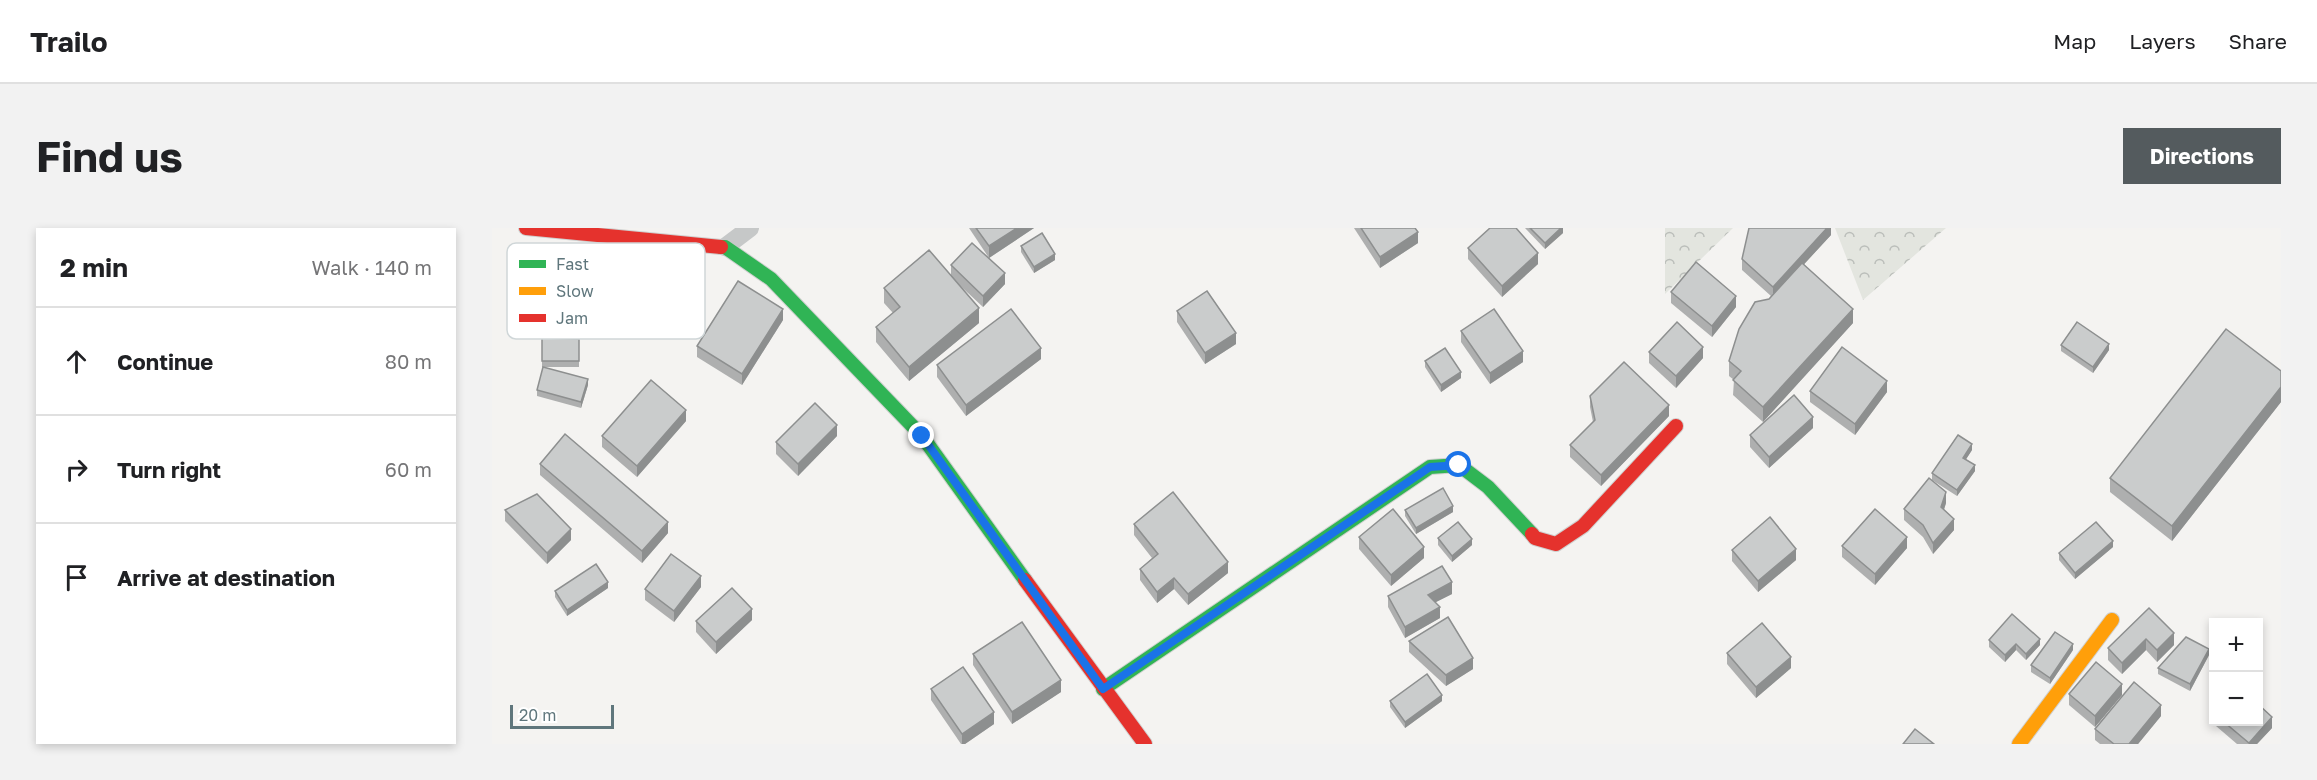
<!DOCTYPE html>
<html lang="en">
<head>
<meta charset="utf-8">
<style>
	body { margin:0; font-family:"Golos Text",sans-serif; background:#f2f2f2; color:#202124 }
	.controls { position:absolute; right:18px; bottom:18px; display:grid; overflow:hidden; border-radius:0px; box-shadow:0 3px 9px #0003 }
	.controls button { width:54px; height:54px; display:grid; place-items:center; padding:0; border:0; border-bottom:2px solid #e0e0e0; background:#fff; color:#202124; font:30px sans-serif }
	.scale { position:absolute; left:18px; bottom:15px; width:104px; box-sizing:border-box; padding-left:6px; border:3px solid #5f767c; border-top:0; font-size:16px; line-height:21px; white-space:nowrap; color:#5f767c; -webkit-text-stroke:4px #fff; paint-order:stroke }
	.stop { position:absolute; width:18px; height:18px; margin:-14px; border:4px solid #1a73e8; border-radius:50%; background:#fff }
	.stop.end { background:#1a73e8; border-color:#fff; box-shadow:0 2px 6px #0008 }
	.list { margin:0; padding:0; list-style:none }
	h2 { display:flex; justify-content:space-between; align-items:center; height:78px; margin:0; padding:0 24px; font-size:26px }
	h2 small { font-size:20px; font-weight:400; color:#757577 }
	.list li { display:grid; grid-template-columns:39px 1fr auto; gap:18px; align-items:center; box-sizing:border-box; height:108px; padding:0 24px; border-top:2px solid #e0e0e0 }
	.list b { display:block; font-size:22px; white-space:nowrap }
	.list em { font-size:20px; font-style:normal; color:#757577 }
	.icon { flex:none; width:33px; height:33px; fill:none; stroke:currentColor; stroke-width:2; stroke-linecap:round; stroke-linejoin:round }
	.map { position:relative; flex:none; width:1789px; height:516px; overflow:hidden; border-radius:0px }
	header { display:flex; align-items:center; gap:36px; box-sizing:border-box; height:84px; padding:0 30px; background:#fff; border-bottom:2px solid #e0e0e0 }
	header strong { font-size:28px }
	nav { display:flex; gap:33px; margin-inline-start:auto; font-size:21px }
	.intro { display:flex; align-items:center; justify-content:space-between; box-sizing:border-box; height:144px; padding:0 36px }
	h1 { margin:0; font-size:42px }
	.button { padding:15px 27px; border-radius:0px; background:#545b5e; color:#fff; font-size:21px; font-weight:700 }
	main { display:flex; gap:36px; padding:0 36px }
	aside { flex:1; background:#fff; border-radius:0px; box-shadow:0 3px 9px #0003 }
	.map>svg:first-child { display:block }
	.forest { fill:url(#forest-crowns) }
	.lines { fill:none; stroke-linecap:round; stroke-linejoin:round }
	.fast-casing { stroke:#cfd0cf; stroke-width:16 }
	.slow-casing { stroke:#cfd0cf; stroke-width:16 }
	.jam-casing { stroke:#cfd0cf; stroke-width:16 }
	.lane { stroke:#c6c8c8; stroke-width:18 }
	.fast { stroke:#30b455; stroke-width:14 }
	.slow { stroke:#ff9f0a; stroke-width:14 }
	.jam { stroke:#e5322d; stroke-width:14 }
	.wall { fill:#aeafaf }
	.shaded-wall { fill:#8d8f8f }
	.building { fill:#cacccc; stroke:#8d8f8f; stroke-width:1.5 }
	.route { stroke:#1a73e8; stroke-width:8 }
	.key { fill:#fff; stroke:#cfd6d8; stroke-width:1.5 }
	.key-label { font-size:16px; fill:#5f767c }
</style>
</head>
<body>
<header>
<strong>Trailo</strong>
<nav><a>Map</a><a>Layers</a><a>Share</a></nav>
</header>
<div class="intro"><h1>Find us</h1><a class="button">Directions</a></div>
<main>
<aside>
<h2>2 min<small>Walk · 140 m</small></h2>
<ul class="list">
<li><svg class="icon" aria-label="ahead" viewBox="0 0 24 24"><path d="M12 20V5M6 11l6-6 6 6"/></svg><div><b>Continue</b></div><em>80 m</em></li>
<li><svg class="icon" aria-label="right" viewBox="0 0 24 24"><path d="M7 20v-9h11M14 6l5 5-5 5"/></svg><div><b>Turn right</b></div><em>60 m</em></li>
<li><svg class="icon" aria-label="arrive" viewBox="0 0 24 24"><path d="M6 21V4h12l-3 4 3 4H6"/></svg><div><b>Arrive at destination</b></div></li>
</ul>
</aside>
<div class="map">
<svg width="1789" height="516" viewBox="0 0 1789 516">
	<defs>
		<pattern id="forest-crowns" width="20" height="18" patternUnits="userSpaceOnUse" patternTransform="scale(1.5)"><rect width="20" height="18" fill="#e3e5df"/><path d="M2 6a3 3 0 1 1 6 0M12 15a3 3 0 1 1 6 0" fill="none" stroke="#bbbeba"/></pattern>
	</defs>
	<rect width="100%" height="100%" fill="#f4f3f1"/>
	<g class="forest">
		<polygon points="1173,0 1241,0 1173,66"/>
		<polygon points="1343,0 1454,0 1371,72"/>
	</g>
	<g class="lines">
		<g class="fast-casing">
			<g id="fast">
				<polyline points="229,19 233,19 279,51 430,208 533,352"/>
				<polyline points="611,461 938,239 967,237 996,259 1040,306"/>
			</g>
		</g>
		<g class="slow-casing">
			<polyline id="slow" points="1527,516 1620,392"/>
		</g>
		<g class="jam-casing">
			<g id="jam">
				<polyline points="34,0 229,19"/>
				<polyline points="1040,306 1043,310 1064,316 1091,298 1184,198"/>
				<polyline points="533,352 653,516"/>
			</g>
		</g>
		<polyline class="lane" points="233,19 258,0"/>
		<use href="#fast" class="fast"/>
		<use href="#slow" class="slow"/>
		<use href="#jam" class="jam"/>
	</g>
	<g class="wall">
		<polygon points="477,0 542,0 497,30"/>
		<polygon points="862,0 923,0 926,15 888,40"/>
		<polygon points="1033,0 1071,0 1071,5 1053,21"/>
		<polygon points="1339,0 1339,7 1312,36 1361,95 1271,194 1241,167 1242,152 1237,148 1237,133 1279,68 1250,42 1250,31"/>
		<polygon points="529,18 563,32 542,45 529,24"/>
		<polygon points="976,20 1046,36 1010,69 976,31"/>
		<polygon points="459,37 513,56 491,79 461,51 487,95 417,153 384,114 384,99 401,85 392,75 392,60 459,47"/>
		<polygon points="1179,64 1244,79 1220,109 1179,75"/>
		<polygon points="685,83 744,116 713,136 685,94"/>
		<polygon points="291,92 250,157 205,129 205,118"/>
		<polygon points="969,103 1031,134 998,156 969,114"/>
		<polygon points="50,110 87,111 87,139 50,139"/>
		<polygon points="1569,117 1617,122 1601,145 1569,123"/>
		<polygon points="1157,124 1211,130 1184,160 1157,135"/>
		<polygon points="549,131 474,188 445,149 445,137"/>
		<polygon points="933,133 969,150 949,164 933,139"/>
		<polygon points="1789,143 1789,174 1680,313 1618,264 1618,250"/>
		<polygon points="96,157 89,180 45,168 45,162"/>
		<polygon points="1318,163 1395,164 1363,207 1318,174"/>
		<polygon points="1098,168 1177,188 1109,258 1078,229 1078,217 1101,194 1098,179"/>
		<polygon points="194,193 145,249 110,219 110,208"/>
		<polygon points="1321,200 1277,240 1258,219 1258,207"/>
		<polygon points="345,208 306,248 284,226 284,214"/>
		<polygon points="1480,222 1474,231 1483,243 1465,268 1440,252 1440,245"/>
		<polygon points="48,236 176,305 150,335 48,247"/>
		<polygon points="1454,275 1452,282 1462,302 1441,326 1431,309 1412,292 1412,281"/>
		<polygon points="13,282 79,312 55,336 13,293"/>
		<polygon points="913,282 961,284 924,306 913,288"/>
		<polygon points="642,296 736,345 696,377 682,361 665,375 648,352 648,341 660,330 642,307"/>
		<polygon points="867,309 932,330 899,358 867,321"/>
		<polygon points="946,310 980,317 960,334 946,317"/>
		<polygon points="1350,318 1415,320 1383,357 1350,329"/>
		<polygon points="1621,319 1583,351 1567,332 1567,325"/>
		<polygon points="1240,322 1304,332 1266,364 1240,333"/>
		<polygon points="209,359 182,394 153,372 153,361"/>
		<polygon points="116,360 75,388 63,369 63,363"/>
		<polygon points="960,366 944,374 948,390 913,410 896,379 896,368"/>
		<polygon points="1657,380 1682,417 1665,434 1654,422 1630,446 1616,432 1616,420"/>
		<polygon points="260,392 224,426 204,404 204,393"/>
		<polygon points="1497,412 1548,417 1534,432 1524,422 1513,434 1497,419"/>
		<polygon points="917,413 981,441 954,458 917,424"/>
		<polygon points="1581,422 1558,456 1539,444 1539,437"/>
		<polygon points="1235,425 1299,440 1264,470 1235,436"/>
		<polygon points="481,426 569,464 520,496 481,437"/>
		<polygon points="1717,427 1698,463 1666,446 1666,440"/>
		<polygon points="439,461 502,496 473,516 469,516 439,472"/>
		<polygon points="1577,466 1630,467 1603,499 1577,477"/>
		<polygon points="898,473 950,473 913,500 898,479"/>
		<polygon points="1669,488 1646,516 1608,516 1603,512 1603,501"/>
		<polygon points="1724,494 1767,494 1780,500 1765,516 1745,516 1724,498"/>
	</g>
	<g class="shaded-wall">
		<polygon points="525,0 542,0 497,30 497,18"/>
		<polygon points="1069,0 1071,0 1071,5 1053,21 1053,15"/>
		<polygon points="1335,0 1339,0 1339,7 1281,70 1281,59"/>
		<polygon points="926,4 926,15 888,40 888,29"/>
		<polygon points="1046,25 1046,36 1010,69 1010,58"/>
		<polygon points="563,26 563,32 542,45 542,39"/>
		<polygon points="513,45 513,56 491,79 491,68"/>
		<polygon points="1244,68 1244,79 1220,109 1220,98"/>
		<polygon points="487,80 487,95 417,153 417,139"/>
		<polygon points="291,81 291,92 250,157 250,146"/>
		<polygon points="1361,81 1361,95 1271,194 1271,179"/>
		<polygon points="744,105 744,116 713,136 713,125"/>
		<polygon points="1617,116 1617,122 1601,145 1601,139"/>
		<polygon points="1211,119 1211,130 1184,160 1184,148"/>
		<polygon points="549,120 549,131 474,188 474,177"/>
		<polygon points="1031,123 1031,134 998,156 998,145"/>
		<polygon points="969,144 969,150 949,164 949,157"/>
		<polygon points="96,151 96,157 89,180 89,174"/>
		<polygon points="1395,153 1395,164 1363,207 1363,196"/>
		<polygon points="1789,159 1789,174 1680,313 1680,298"/>
		<polygon points="1177,177 1177,188 1109,258 1109,247"/>
		<polygon points="194,182 194,193 145,249 145,238"/>
		<polygon points="1321,189 1321,200 1277,240 1277,229"/>
		<polygon points="345,197 345,208 306,248 306,236"/>
		<polygon points="1480,216 1480,222 1471,236 1471,230"/>
		<polygon points="1483,237 1483,243 1465,268 1465,262"/>
		<polygon points="1454,264 1454,275 1449,290 1449,279"/>
		<polygon points="961,278 961,284 924,306 924,300"/>
		<polygon points="1462,291 1462,302 1441,326 1441,315"/>
		<polygon points="176,294 176,305 150,335 150,323"/>
		<polygon points="79,301 79,312 55,336 55,325"/>
		<polygon points="1415,309 1415,320 1383,357 1383,346"/>
		<polygon points="980,311 980,317 960,334 960,328"/>
		<polygon points="1621,313 1621,319 1583,351 1583,345"/>
		<polygon points="932,319 932,330 899,358 899,347"/>
		<polygon points="1304,321 1304,332 1266,364 1266,353"/>
		<polygon points="736,334 736,345 696,377 696,366"/>
		<polygon points="209,348 209,359 182,394 182,383"/>
		<polygon points="682,350 682,361 665,375 665,364"/>
		<polygon points="116,354 116,360 75,388 75,382"/>
		<polygon points="960,354 960,366 936,378 936,367"/>
		<polygon points="948,379 948,390 913,410 913,399"/>
		<polygon points="260,381 260,392 224,426 224,414"/>
		<polygon points="1682,405 1682,417 1665,434 1665,422"/>
		<polygon points="1548,411 1548,417 1534,432 1534,426"/>
		<polygon points="1654,411 1654,422 1630,446 1630,435"/>
		<polygon points="1524,416 1524,422 1513,434 1513,427"/>
		<polygon points="1581,416 1581,422 1558,456 1558,450"/>
		<polygon points="1717,421 1717,427 1698,463 1698,456"/>
		<polygon points="1299,429 1299,440 1264,470 1264,459"/>
		<polygon points="981,430 981,441 954,458 954,447"/>
		<polygon points="569,452 569,464 520,496 520,484"/>
		<polygon points="1630,456 1630,467 1603,499 1603,488"/>
		<polygon points="950,467 950,473 913,500 913,494"/>
		<polygon points="1669,477 1669,488 1646,516 1637,516"/>
		<polygon points="502,484 502,496 473,516 470,516 470,506"/>
		<polygon points="1780,489 1780,500 1765,516 1757,516 1757,515"/>
	</g>
	<g class="building">
		<polygon points="484,0 525,0 497,18"/>
		<polygon points="869,0 923,0 926,4 888,29"/>
		<polygon points="998,0 1024,0 1046,25 1010,58 976,20"/>
		<polygon points="1038,0 1069,0 1053,15"/>
		<polygon points="1257,0 1335,0 1281,59 1250,31"/>
		<polygon points="550,5 563,26 542,39 529,18"/>
		<polygon points="480,15 513,45 491,68 459,37"/>
		<polygon points="437,22 487,80 417,139 384,99 408,79 392,60"/>
		<polygon points="1204,34 1244,68 1220,98 1179,64"/>
		<polygon points="1310,35 1361,81 1271,179 1241,152 1249,143 1237,133 1247,101 1263,74 1277,71"/>
		<polygon points="246,53 291,81 250,146 205,118"/>
		<polygon points="715,63 744,105 713,125 685,83"/>
		<polygon points="519,81 549,120 474,177 445,137"/>
		<polygon points="1002,81 1031,123 998,145 969,103"/>
		<polygon points="1185,94 1211,119 1184,148 1157,124"/>
		<polygon points="1585,94 1617,116 1601,139 1569,117"/>
		<polygon points="1734,101 1789,143 1789,159 1680,298 1618,250"/>
		<polygon points="50,110 87,111 87,133 50,133"/>
		<polygon points="1350,119 1395,153 1363,196 1318,163"/>
		<polygon points="953,120 969,144 949,157 933,133"/>
		<polygon points="1132,134 1177,177 1109,247 1078,217 1103,192 1098,168"/>
		<polygon points="51,139 96,151 89,174 45,162"/>
		<polygon points="159,152 194,182 145,238 110,208"/>
		<polygon points="1302,167 1321,189 1277,229 1258,207"/>
		<polygon points="323,175 345,197 306,236 284,214"/>
		<polygon points="73,206 176,294 150,323 48,236"/>
		<polygon points="1466,207 1480,216 1471,230 1483,237 1465,262 1440,245"/>
		<polygon points="1437,250 1454,264 1449,279 1462,291 1441,315 1431,297 1412,281"/>
		<polygon points="951,260 961,278 924,300 913,282"/>
		<polygon points="681,264 736,334 696,366 682,350 665,364 648,341 666,326 642,296"/>
		<polygon points="45,266 79,301 55,325 13,282"/>
		<polygon points="901,281 932,319 899,347 867,309"/>
		<polygon points="1383,281 1415,309 1383,346 1350,318"/>
		<polygon points="1278,289 1304,321 1266,353 1240,322"/>
		<polygon points="966,294 980,311 960,328 946,310"/>
		<polygon points="1604,294 1621,313 1583,345 1567,325"/>
		<polygon points="179,326 209,348 182,383 153,361"/>
		<polygon points="104,336 116,354 75,382 63,363"/>
		<polygon points="950,338 960,354 936,367 948,379 913,399 896,368"/>
		<polygon points="240,360 260,381 224,414 204,393"/>
		<polygon points="1657,380 1682,405 1665,422 1654,411 1630,435 1616,420"/>
		<polygon points="1520,386 1548,411 1534,426 1524,416 1513,427 1497,412"/>
		<polygon points="956,389 981,430 954,447 917,413"/>
		<polygon points="530,394 569,452 520,484 481,426"/>
		<polygon points="1270,395 1299,429 1264,459 1235,425"/>
		<polygon points="1563,404 1581,416 1558,450 1539,437"/>
		<polygon points="1694,409 1717,421 1698,456 1666,440"/>
		<polygon points="1604,434 1630,456 1603,488 1577,466"/>
		<polygon points="471,439 502,484 470,506 439,461"/>
		<polygon points="935,446 950,467 913,494 898,473"/>
		<polygon points="1642,454 1669,477 1637,516 1622,516 1603,501"/>
		<polygon points="1767,477 1780,489 1757,515 1732,494 1767,494"/>
		<polygon points="1423,501 1442,516 1411,516"/>
	</g>
	<g class="lines">
		<polyline class="route" points="430,208 611,461 938,239 967,237"/>
	</g>
	<rect x="15" y="15" width="198" height="96" rx="9" class="key"/>
	<rect x="27" y="32" width="27" height="8" fill="#30b455"/>
	<rect x="27" y="59" width="27" height="8" fill="#ff9f0a"/>
	<rect x="27" y="86" width="27" height="8" fill="#e5322d"/>
	<g class="key-label">
		<text x="64" y="42">Fast</text>
		<text x="64" y="69">Slow</text>
		<text x="64" y="96">Jam</text>
	</g>
</svg>
<div class="controls">
<button>+</button>
<button>−</button>
</div>
<div class="scale">20 m</div>
<div class="stop" style="left:967px;top:237px"></div>
<div class="stop end" style="left:430px;top:208px"></div>
</div>
</main>
</body>
</html>
